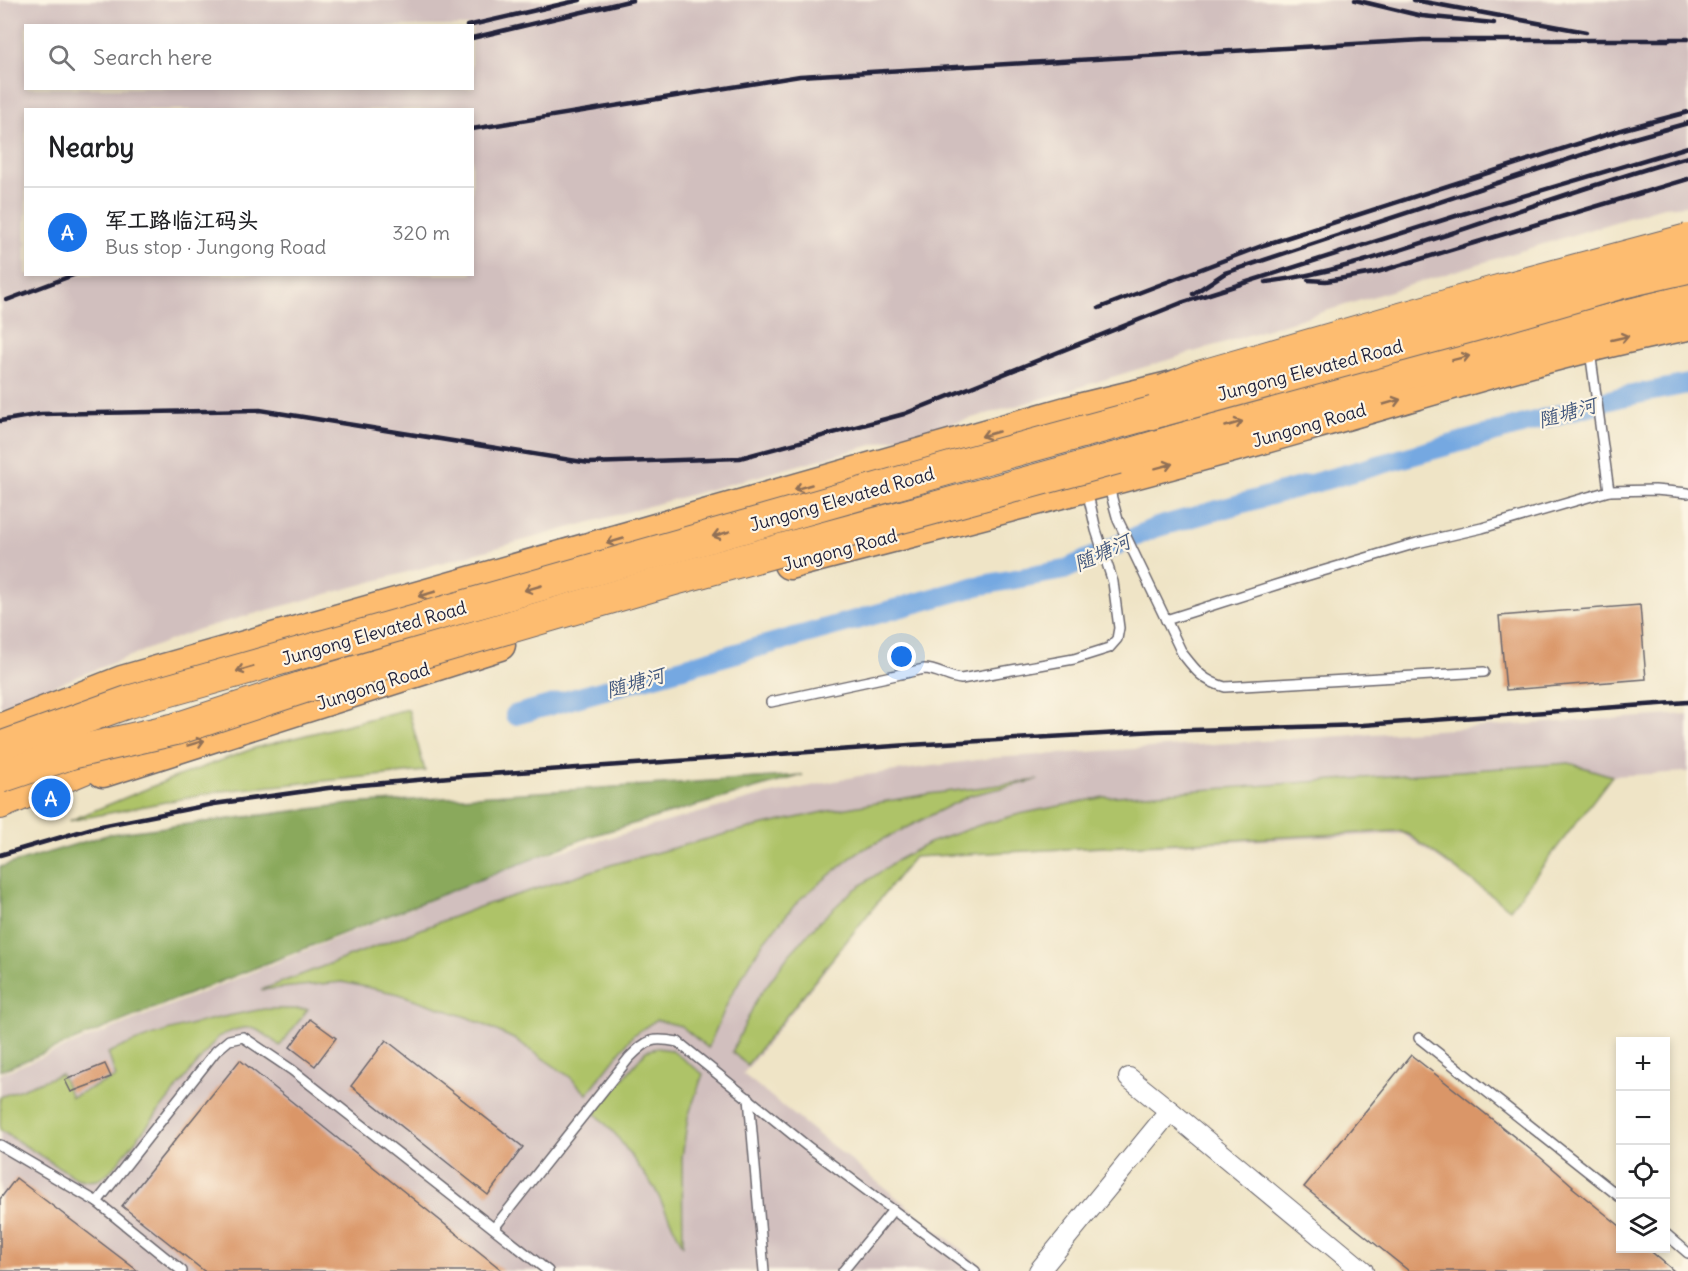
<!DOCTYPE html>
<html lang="en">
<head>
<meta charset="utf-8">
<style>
	body { margin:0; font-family:Delius,"LXGW WenKai TC",sans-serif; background:#f2f2f2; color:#202124 }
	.controls { position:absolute; right:18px; bottom:18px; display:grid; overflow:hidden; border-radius:0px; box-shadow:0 3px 9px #0003 }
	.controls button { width:54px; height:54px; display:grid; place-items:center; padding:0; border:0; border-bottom:2px solid #e0e0e0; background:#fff; color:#202124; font:30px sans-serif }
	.you { position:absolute; left:902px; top:657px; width:21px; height:21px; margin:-15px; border:4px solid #fff; border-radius:50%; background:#1a73e8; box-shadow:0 0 0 9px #1a73e833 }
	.badge { display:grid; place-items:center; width:39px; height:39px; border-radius:50%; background:#1a73e8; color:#fff; font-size:20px; font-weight:700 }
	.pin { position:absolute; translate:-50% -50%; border:3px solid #fff; box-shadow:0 2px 6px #0006 }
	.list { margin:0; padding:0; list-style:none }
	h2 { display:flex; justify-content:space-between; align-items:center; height:78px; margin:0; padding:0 24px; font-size:26px }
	h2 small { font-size:20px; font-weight:400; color:#757577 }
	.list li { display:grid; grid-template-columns:39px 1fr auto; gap:18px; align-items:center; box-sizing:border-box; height:90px; padding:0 24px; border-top:2px solid #e0e0e0 }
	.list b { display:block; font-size:22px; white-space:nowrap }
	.list p { margin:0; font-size:20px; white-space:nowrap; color:#757577 }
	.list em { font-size:20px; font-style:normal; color:#757577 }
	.icon { flex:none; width:33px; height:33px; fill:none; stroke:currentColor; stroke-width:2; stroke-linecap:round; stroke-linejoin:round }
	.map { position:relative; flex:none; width:1688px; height:1271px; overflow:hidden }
	.search { position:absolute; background:#fff; box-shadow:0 3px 9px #0003; left:24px; top:24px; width:450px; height:66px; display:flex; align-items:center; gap:15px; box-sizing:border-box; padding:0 21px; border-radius:0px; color:#757577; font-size:22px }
	.panel { position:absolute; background:#fff; box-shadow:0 3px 9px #0003; left:24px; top:108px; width:450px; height:168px; border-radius:0px }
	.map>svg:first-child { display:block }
	.industrial { fill:#d1bfbe; fill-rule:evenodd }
	.green { fill:#aec368; stroke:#687252; stroke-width:1.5 }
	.forest { fill:#8aa95c; stroke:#56664c; stroke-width:1.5 }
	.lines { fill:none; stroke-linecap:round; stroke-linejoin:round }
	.canal { stroke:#75a8e1; stroke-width:20 }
	.building { fill:#da9668 }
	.service-casing { stroke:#6a666c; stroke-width:12 }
	.minor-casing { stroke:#6a666c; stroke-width:22 }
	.primary-casing { stroke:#6a666c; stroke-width:33 }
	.trunk-casing { stroke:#6a666c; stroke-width:34 }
	.service { stroke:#fff; stroke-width:9 }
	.minor { stroke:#fff; stroke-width:20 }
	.primary { stroke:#fdbc70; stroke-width:30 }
	.trunk { stroke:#fdbc70; stroke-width:32 }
	.rail { stroke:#22223b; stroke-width:4.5 }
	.trunk-bridge-casing { stroke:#6a666c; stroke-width:34; stroke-linecap:butt }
	.trunk-bridge { stroke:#fdbc70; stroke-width:32 }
	.oneway { stroke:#906f56 }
	.labels { text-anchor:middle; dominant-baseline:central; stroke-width:4.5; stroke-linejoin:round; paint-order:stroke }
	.street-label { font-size:18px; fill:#22223b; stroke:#fcf5e5 }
	.water-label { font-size:20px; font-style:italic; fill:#43587d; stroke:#fcf5e5 }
</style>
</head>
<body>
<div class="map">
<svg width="1688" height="1271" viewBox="0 0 1688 1271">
	<rect width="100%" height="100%" fill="#fcf5e5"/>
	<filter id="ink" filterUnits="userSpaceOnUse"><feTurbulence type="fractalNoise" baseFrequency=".0167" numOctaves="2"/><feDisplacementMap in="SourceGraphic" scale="12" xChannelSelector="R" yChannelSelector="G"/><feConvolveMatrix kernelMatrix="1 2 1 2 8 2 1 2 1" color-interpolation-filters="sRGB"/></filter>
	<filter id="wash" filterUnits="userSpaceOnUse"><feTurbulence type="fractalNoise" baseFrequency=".008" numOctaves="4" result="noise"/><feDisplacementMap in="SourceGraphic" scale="24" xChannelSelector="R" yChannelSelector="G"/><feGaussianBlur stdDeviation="1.35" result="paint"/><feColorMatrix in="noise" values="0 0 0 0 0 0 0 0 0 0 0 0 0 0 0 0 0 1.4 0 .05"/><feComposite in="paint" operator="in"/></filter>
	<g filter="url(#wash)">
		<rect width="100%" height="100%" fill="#efe4c6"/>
		<g class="industrial">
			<path d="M0 0H1688V205L1663 207 1041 399 199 629 0 707ZM26 26H472V88H26ZM26 110H472V274H26Z"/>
			<polygon points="1688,714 1688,772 1612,776 1510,909 1403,834 914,857 743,1074 988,1271 0,1271 0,1074 533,859 753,798 859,776 992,758"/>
		</g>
		<g class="green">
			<polygon points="408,709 425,771 221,791 69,821 168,780 255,748"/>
			<polygon points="1569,763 1612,776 1510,909 1409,835 1399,831 914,857 747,1065 732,1052 757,999 789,955 818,923 850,893 896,861 929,843 980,825 1020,814 1104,797"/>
			<polygon points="1038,780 971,795 858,852 799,900 762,944 731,995 708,1048 681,1026 656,1020 633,1035 587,1094 570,1077 516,1040 469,1018 399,994 342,982 261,990 482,906 614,864 733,832 823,812 929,794"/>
			<path d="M264 1009H308L280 1046C253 1025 250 1022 218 1037L116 1165C102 1180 97 1184 76 1178L0 1130V1097L61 1074 71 1097 116 1077 108 1053C158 1030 210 1019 264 1009Z"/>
			<polygon points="657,1048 671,1050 703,1074 688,1117 682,1157 683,1246 655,1189 616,1135 595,1113 646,1051"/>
		</g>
		<polygon class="forest" points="803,775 591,836 189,994 0,1071 0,867 110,834 350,804"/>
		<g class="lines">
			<polyline class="canal" points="515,715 977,586 1064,570 1154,528 1617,398 1688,384"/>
		</g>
		<g id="blocks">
			<g class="building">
				<polygon points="1640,605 1646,679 1506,690 1499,616"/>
				<polygon points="310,1019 336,1038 315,1066 290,1047"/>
				<polygon points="386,1040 523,1147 488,1195 351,1086"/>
				<polygon points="1411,1055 1540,1157 1573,1186 1572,1187 1620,1226 1620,1248 1647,1248 1674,1271 1409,1271 1304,1187"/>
				<polygon points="240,1060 503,1271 204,1271 122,1206"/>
				<polygon points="105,1064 111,1077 71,1092 65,1080"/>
				<polygon points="16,1178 138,1271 0,1271 0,1199"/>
			</g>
		</g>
	</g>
	<g filter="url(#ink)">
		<use href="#blocks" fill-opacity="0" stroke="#6a666c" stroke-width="1.5"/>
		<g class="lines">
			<g class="service-casing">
				<g id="service">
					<polyline points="1590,351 1609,491"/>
					<path d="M1108 484 1118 520 1182 653C1196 671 1203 681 1225 687L1484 672"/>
					<polyline points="1166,620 1282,583 1417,543 1482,528 1609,491 1655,490 1688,493"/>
					<path d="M771 702 924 669C937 669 948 678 961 679L1074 659 1109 648 1117 639 1119 628 1113 582 1096 530 1087 490"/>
					<polyline points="1419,1038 1620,1197"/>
					<polyline points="749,1098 764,1271"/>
					<polyline points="0,1145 97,1202 182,1271"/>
					<polyline points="97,1202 216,1051 229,1040 243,1037 292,1070 548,1271"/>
					<path d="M494 1228 629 1058C648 1039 652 1037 678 1042L807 1146 975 1271"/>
					<polyline points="1666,1234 1688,1253"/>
					<polyline points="843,1271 893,1210"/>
				</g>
			</g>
			<g class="minor-casing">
				<g id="minor">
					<polyline points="1129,1078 1170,1111"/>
					<polyline points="1039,1271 1170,1111 1363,1271"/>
				</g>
			</g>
			<g class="primary-casing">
				<g id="primary">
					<path d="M789 564C961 519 1133 476 1304 427 1432 391 1558 350 1688 325"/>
					<polyline points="0,729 122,681 1066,412 1189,382"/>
					<polyline points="103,772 500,645"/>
				</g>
			</g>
			<g class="trunk-casing">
				<g id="trunk">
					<polyline points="1117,458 1431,366 1688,300"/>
					<polyline points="0,803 132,748"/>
				</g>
			</g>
			<use href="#service" class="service"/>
			<use href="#minor" class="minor"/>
			<use href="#primary" class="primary"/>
			<use href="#trunk" class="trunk"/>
			<g class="rail">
				<polyline points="1355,0 1422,16 1494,23"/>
				<polyline points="1414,0 1586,32"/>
				<polyline points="467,26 580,0"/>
				<polyline points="472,38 633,0"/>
				<polyline points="1661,39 1688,39"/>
				<polyline points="472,129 800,76 1423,40 1669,40"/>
				<polyline points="1308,280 1326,281 1374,273 1688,179"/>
				<path d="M1266 282C1330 274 1391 253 1452 233 1530 207 1608 179 1688 157"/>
				<polyline points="1193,294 1225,273 1627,140 1688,123"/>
				<polyline points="7,300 76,274"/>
				<polyline points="1099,308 1264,245 1624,129 1688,112"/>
				<polyline points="0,421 41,414 260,410 589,463 740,458 904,414 1181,303 1459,215 1688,147"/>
				<polyline points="0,855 96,827 214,804 328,788 461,776 909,745 1157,731 1363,725 1688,702"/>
			</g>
			<g class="trunk-bridge-casing">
				<g id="trunk-bridge">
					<polyline points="1164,391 1199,377 1491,293 1688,240"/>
					<polyline points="0,748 128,702 979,460 1482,323 1623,282 1688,267"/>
					<polyline points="0,777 71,753 176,729 307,686 671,580 1117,458"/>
				</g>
			</g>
			<use href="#trunk-bridge" class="trunk-bridge"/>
		</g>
		<defs><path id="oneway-shaft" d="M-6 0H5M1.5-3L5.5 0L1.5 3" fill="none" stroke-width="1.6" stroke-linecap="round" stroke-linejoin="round" transform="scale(1.5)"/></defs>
		<g class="oneway">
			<use href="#oneway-shaft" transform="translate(1620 338) rotate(-13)"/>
			<use href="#oneway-shaft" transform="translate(1461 358) rotate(-14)"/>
			<use href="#oneway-shaft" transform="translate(1392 402) rotate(-16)"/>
			<use href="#oneway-shaft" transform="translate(1234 424) rotate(-16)"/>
			<use href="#oneway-shaft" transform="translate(990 434) rotate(164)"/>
			<use href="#oneway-shaft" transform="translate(1164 466) rotate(-15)"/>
			<use href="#oneway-shaft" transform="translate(803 487) rotate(164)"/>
			<use href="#oneway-shaft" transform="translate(721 534) rotate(164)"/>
			<use href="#oneway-shaft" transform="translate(615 541) rotate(164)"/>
			<use href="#oneway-shaft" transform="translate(533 588) rotate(164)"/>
			<use href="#oneway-shaft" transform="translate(427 594) rotate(164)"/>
			<use href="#oneway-shaft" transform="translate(245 669) rotate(164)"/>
			<use href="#oneway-shaft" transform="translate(196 743) rotate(-17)"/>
		</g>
	</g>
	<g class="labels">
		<g class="street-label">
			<text transform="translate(1310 370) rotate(-15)">Jungong Elevated Road</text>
			<text transform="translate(1309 425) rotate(-16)">Jungong Road</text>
			<text transform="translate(842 499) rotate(-16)">Jungong Elevated Road</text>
			<text transform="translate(840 550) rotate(-15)">Jungong Road</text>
			<text transform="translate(374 633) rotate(-16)">Jungong Elevated Road</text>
			<text transform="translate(373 686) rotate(-18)">Jungong Road</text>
		</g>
		<g class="water-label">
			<text transform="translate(1567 412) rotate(-16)">随塘河</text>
			<text transform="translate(1102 552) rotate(-25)">随塘河</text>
			<text transform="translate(635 682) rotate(-16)">随塘河</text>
		</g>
	</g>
</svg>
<div class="controls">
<button>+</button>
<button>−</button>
<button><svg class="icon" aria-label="locate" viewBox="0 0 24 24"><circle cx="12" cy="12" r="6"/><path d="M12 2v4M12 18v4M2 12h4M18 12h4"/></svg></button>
<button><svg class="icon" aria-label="layers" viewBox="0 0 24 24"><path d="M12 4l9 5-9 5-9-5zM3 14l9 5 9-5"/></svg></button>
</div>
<div class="you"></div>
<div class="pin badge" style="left:51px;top:798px">A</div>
<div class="search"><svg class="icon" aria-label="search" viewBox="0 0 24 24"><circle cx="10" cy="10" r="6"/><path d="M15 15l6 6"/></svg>Search here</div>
<section class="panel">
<h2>Nearby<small></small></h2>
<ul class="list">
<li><span class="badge">A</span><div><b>军工路临江码头</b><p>Bus stop · Jungong Road</p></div><em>320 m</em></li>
</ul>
</section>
</div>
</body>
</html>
